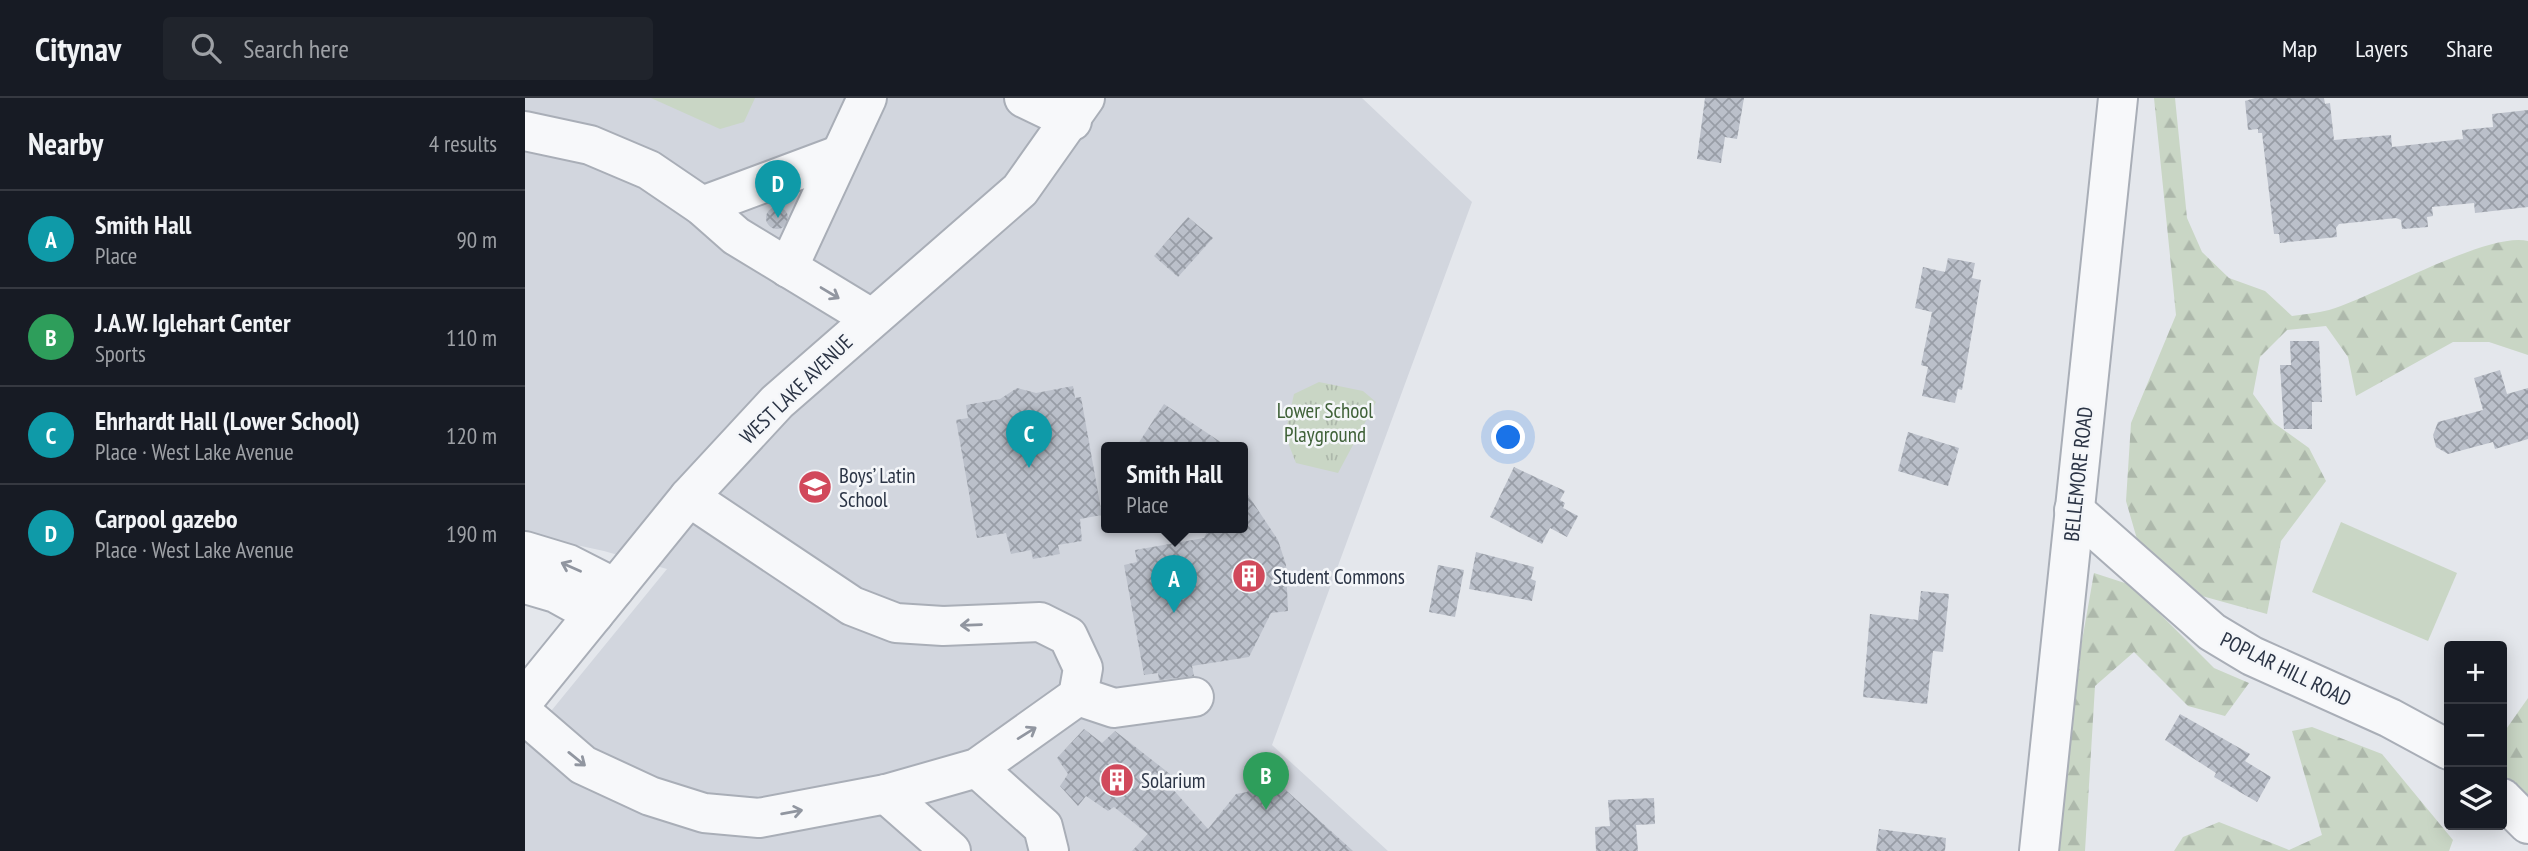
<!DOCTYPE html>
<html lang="en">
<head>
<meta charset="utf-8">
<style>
	body { margin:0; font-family:"PT Sans Narrow",sans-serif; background:#20242c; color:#f1f3f6 }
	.controls { position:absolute; right:21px; bottom:21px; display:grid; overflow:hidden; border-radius:7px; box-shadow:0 4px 18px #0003 }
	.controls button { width:63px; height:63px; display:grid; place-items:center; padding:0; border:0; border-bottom:2px solid #363941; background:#171b24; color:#f1f3f6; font:35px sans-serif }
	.you { position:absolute; left:984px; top:340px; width:24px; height:24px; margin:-18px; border:5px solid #fff; border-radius:50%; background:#1a73e8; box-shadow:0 0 0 10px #1a73e833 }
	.badge { display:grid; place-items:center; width:46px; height:46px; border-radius:50%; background:#0f766e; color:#fff; font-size:23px; font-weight:700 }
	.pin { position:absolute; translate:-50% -58px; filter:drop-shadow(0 2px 4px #0008) }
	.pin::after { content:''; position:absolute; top:37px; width:24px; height:21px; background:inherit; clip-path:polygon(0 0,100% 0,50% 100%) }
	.popup { position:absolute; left:576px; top:344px; width:147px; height:91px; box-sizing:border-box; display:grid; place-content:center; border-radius:7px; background:#171b24; filter:drop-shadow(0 2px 5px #0005); font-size:23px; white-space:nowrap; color:#9ea1a6 }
	.popup b { font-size:26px; color:#f1f3f6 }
	.popup::after { content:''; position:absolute; left:50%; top:100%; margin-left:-14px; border:14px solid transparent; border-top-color:#171b24 }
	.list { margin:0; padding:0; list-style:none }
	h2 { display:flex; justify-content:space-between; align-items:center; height:91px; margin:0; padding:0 28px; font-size:30px }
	h2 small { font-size:23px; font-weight:400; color:#9ea1a6 }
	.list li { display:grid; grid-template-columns:46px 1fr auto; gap:21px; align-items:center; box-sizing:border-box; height:98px; padding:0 28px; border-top:2px solid #363941 }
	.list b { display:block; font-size:26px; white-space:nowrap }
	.list p { margin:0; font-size:23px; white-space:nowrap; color:#9ea1a6 }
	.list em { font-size:23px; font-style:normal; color:#9ea1a6 }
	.icon { flex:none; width:38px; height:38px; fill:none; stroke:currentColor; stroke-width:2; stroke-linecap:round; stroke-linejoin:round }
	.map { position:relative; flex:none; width:2003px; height:753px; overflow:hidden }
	header { display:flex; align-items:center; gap:42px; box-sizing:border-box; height:98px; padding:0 35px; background:#171b24; border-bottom:2px solid #363941 }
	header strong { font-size:33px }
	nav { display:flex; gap:38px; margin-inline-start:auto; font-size:24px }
	.search { width:490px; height:63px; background:#20242c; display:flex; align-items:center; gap:18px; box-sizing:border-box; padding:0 24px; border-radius:7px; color:#9ea1a6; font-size:26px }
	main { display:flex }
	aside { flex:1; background:#171b24 }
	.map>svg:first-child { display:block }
	.built { fill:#d2d6de; fill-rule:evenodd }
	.forest { fill:url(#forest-firs) }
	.park { fill:url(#park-tufts) }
	.garden { fill:#c9d6c5 }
	.building { fill:url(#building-cross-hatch) }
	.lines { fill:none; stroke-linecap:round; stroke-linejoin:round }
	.minor-casing { stroke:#a9aeb7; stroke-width:42 }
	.minor { stroke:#f7f8fa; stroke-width:38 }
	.oneway { stroke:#9196a0 }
	.labels { text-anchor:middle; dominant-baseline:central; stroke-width:5; stroke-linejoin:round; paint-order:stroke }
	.street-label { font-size:21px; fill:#2b3445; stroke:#f4f6f9 }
	.park-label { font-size:21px; fill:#3f6138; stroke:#f4f6f9 }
	.poi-label { font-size:21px; fill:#2b3445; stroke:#f4f6f9; text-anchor:start }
</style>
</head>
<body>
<header>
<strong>Citynav</strong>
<div class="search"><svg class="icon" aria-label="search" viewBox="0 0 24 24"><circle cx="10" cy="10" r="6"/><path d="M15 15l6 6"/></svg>Search here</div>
<nav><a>Map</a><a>Layers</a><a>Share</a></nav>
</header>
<main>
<aside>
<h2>Nearby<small>4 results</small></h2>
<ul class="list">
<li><span class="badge" style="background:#0f9aa8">A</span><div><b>Smith Hall</b><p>Place</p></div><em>90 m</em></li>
<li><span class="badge" style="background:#2e9e5b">B</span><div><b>J.A.W. Iglehart Center</b><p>Sports</p></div><em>110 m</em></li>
<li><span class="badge" style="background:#0f9aa8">C</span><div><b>Ehrhardt Hall (Lower School)</b><p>Place · West Lake Avenue</p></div><em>120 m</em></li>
<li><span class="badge" style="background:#0f9aa8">D</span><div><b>Carpool gazebo</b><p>Place · West Lake Avenue</p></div><em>190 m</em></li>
</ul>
</aside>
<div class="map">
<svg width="2003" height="753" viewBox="0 0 2003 753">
	<defs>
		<pattern id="forest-firs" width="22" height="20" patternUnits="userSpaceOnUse" patternTransform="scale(1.75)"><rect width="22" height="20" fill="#c9d6c5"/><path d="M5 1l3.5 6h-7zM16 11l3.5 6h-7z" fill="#adb8ab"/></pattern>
		<pattern id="park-tufts" width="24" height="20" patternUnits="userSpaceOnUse" patternTransform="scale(1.75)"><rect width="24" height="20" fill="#c9d6c5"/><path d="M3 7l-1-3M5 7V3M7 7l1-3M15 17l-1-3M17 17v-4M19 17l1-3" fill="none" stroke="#adb8ab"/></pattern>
		<pattern id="building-cross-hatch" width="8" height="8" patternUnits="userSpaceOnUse" patternTransform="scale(1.75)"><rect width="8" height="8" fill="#bbc0ca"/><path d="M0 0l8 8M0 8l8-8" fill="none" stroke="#989da6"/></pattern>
	</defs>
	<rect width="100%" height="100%" fill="#e4e7ec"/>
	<path class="built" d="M0 0H837L947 104 747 647 863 753H0V645L142 471 79 453 0 436ZM581 349H717V429H581Z"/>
	<g class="forest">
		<path d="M1629 0H1650L1662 120 1677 154 1704 180 1740 193 1767 218C1779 216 1792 215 1804 212 1849 199 1963 133 2003 143V257L1964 244H1928L1831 298 1823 259 1801 228 1762 232 1735 259 1728 296 1749 325 1784 350 1801 383 1756 443 1742 516 1666 495 1636 472 1612 441 1601 403 1606 325 1651 217Z"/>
		<polygon points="1569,475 1606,487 1689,570 1724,585 1700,618 1663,608 1609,554 1570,588 1560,753 1532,753 1537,656"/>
		<polygon points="2003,600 2003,706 1977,678 1977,637"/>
		<polygon points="1787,629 1857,656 1928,742 1924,753 1649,753 1658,739 1694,724 1764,752 1797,737 1767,633"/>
	</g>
	<polygon class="park" points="794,284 838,293 851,304 813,375 771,365 760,337 769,296"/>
	<g class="garden">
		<polygon points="126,0 230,0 219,24 195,31"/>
		<polygon points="1816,424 1932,475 1903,543 1787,494"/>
	</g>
	<g class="building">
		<polygon points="1180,0 1219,0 1212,41 1200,39 1196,65 1172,61"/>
		<polygon points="1730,0 1799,0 1800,6 1805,5 1809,42 1866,37 1867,49 1938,41 1937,32 1968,29 1967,16 2003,12 2003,109 1950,115 1949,105 1907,109 1908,118 1902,119 1903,129 1877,131 1876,122 1871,120 1843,123 1814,126 1811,130 1812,139 1755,145 1754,136 1749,136 1737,35 1733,35 1733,31 1723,32 1720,3"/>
		<circle cx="252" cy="120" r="11"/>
		<polygon points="663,119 688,140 653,179 629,158"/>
		<polygon points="1423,160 1450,165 1447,180 1456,182 1437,292 1433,291 1430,305 1397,298 1403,269 1396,267 1407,214 1390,210 1398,169 1420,174"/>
		<polygon points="1765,243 1794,243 1797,304 1787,304 1787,331 1759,331 1755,267 1766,267"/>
		<polygon points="1975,272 1982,296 2003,290 2003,341 1970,351 1968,344 1923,356 1911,349 1908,337 1913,324 1958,312 1949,280"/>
		<polygon points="548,288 550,300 556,299 577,417 555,421 557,443 533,447 535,456 508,461 506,452 486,456 481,435 452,440 431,322 443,320 441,307 475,301 492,290 511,295"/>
		<polygon points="639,306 703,349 611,349"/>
		<polygon points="1383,334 1434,350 1423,388 1373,373"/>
		<polygon points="989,369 1040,393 1035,402 1040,405 1038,410 1053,418 1042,439 1025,430 1017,446 965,419"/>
		<polygon points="717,388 753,442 761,467 763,513 746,515 724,559 667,568 669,578 634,582 633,575 619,577 599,467 612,464 610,452 679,440 684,429 717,429"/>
		<polygon points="951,454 1009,469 1006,481 1011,483 1007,503 944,491"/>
		<polygon points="913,467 939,472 930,519 904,514"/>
		<polygon points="1396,493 1424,496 1418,554 1408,553 1402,606 1338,599 1345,516 1393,522"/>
		<polygon points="1655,616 1725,656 1720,663 1746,679 1732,704 1689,679 1691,675 1640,642"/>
		<polygon points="559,631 577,645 590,633 645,676 645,688 683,731 711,696 722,694 741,674 828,753 607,753 623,736 589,709 583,713 561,698 553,708 535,688 543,676 532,660"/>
		<polygon points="1129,700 1130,726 1111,727 1113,753 1071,753 1070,729 1085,728 1083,702"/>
		<polygon points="1354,731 1421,740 1420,753 1351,753"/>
	</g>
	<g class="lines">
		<g class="minor-casing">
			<g id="minor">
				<polyline points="499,0 547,23"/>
				<polyline points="0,33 65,47 124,72 177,108 211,138 346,220"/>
				<polyline points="177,108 314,57"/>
				<polyline points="263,170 342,0"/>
				<polyline points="1549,412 1687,534 1727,558 1865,620 1924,652"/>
				<polyline points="0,453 43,466 90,490"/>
				<polyline points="0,486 31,495 69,516"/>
				<polyline points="553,598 589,610 669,599"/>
				<polyline points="0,601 164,399 252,304 495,92 560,0"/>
				<polyline points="0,617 58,667 125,698 179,715 234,720 361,696 452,670 553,598 558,570 543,538 515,524 418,528 371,525 327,508 164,399"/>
				<polyline points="452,670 518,729 524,753"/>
				<polyline points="361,696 426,753"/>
				<polyline points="1977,700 2003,726"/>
				<polyline points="1514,753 1593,0"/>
			</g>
		</g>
		<use href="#minor" class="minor"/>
	</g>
	<defs><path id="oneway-shaft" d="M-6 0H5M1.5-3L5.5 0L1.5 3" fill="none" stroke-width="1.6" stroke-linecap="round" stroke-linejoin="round" transform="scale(1.75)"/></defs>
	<g class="oneway">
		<use href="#oneway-shaft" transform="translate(305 195) rotate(31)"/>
		<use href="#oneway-shaft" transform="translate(46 469) rotate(-156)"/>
		<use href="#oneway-shaft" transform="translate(446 527) rotate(178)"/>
		<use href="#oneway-shaft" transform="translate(502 635) rotate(-32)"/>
		<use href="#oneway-shaft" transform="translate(52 661) rotate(39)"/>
		<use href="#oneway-shaft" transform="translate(267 714) rotate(-10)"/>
	</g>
	<defs>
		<g id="school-disc" transform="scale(1.75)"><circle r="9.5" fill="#d1495b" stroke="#f4f6f9"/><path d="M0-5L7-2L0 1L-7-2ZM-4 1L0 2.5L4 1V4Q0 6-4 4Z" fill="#fff"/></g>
		<g id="building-disc" transform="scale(1.75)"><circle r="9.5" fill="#d1495b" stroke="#f4f6f9"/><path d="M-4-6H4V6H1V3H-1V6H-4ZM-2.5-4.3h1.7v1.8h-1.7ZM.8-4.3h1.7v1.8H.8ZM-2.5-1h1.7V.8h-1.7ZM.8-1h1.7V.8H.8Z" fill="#fff"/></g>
	</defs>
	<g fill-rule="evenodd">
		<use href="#school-disc" x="290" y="389"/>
		<use href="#building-disc" x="724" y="478"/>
		<use href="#building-disc" x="592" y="682"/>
	</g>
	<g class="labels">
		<g class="street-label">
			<text transform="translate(271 291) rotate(-44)">WEST LAKE AVENUE</text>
			<text transform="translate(1553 376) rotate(-84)">BELLEMORE ROAD</text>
			<text transform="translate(1761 571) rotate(26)">POPLAR HILL ROAD</text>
		</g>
		<g class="park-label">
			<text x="800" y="312">Lower School<tspan x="800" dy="24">Playground</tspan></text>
		</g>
		<g class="poi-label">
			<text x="314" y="377">Boys’ Latin<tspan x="314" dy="24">School</tspan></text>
			<text x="748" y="478">Student Commons</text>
			<text x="616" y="682">Solarium</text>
		</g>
	</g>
</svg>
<div class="controls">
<button>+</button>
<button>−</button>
<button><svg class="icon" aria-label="layers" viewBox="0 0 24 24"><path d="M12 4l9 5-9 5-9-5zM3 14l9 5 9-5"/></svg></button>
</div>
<div class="you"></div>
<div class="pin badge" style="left:649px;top:515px;background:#0f9aa8">A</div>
<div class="popup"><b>Smith Hall</b>Place</div>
<div class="pin badge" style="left:741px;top:712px;background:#2e9e5b">B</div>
<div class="pin badge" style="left:504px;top:370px;background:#0f9aa8">C</div>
<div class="pin badge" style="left:253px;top:120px;background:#0f9aa8">D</div>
</div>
</main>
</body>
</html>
